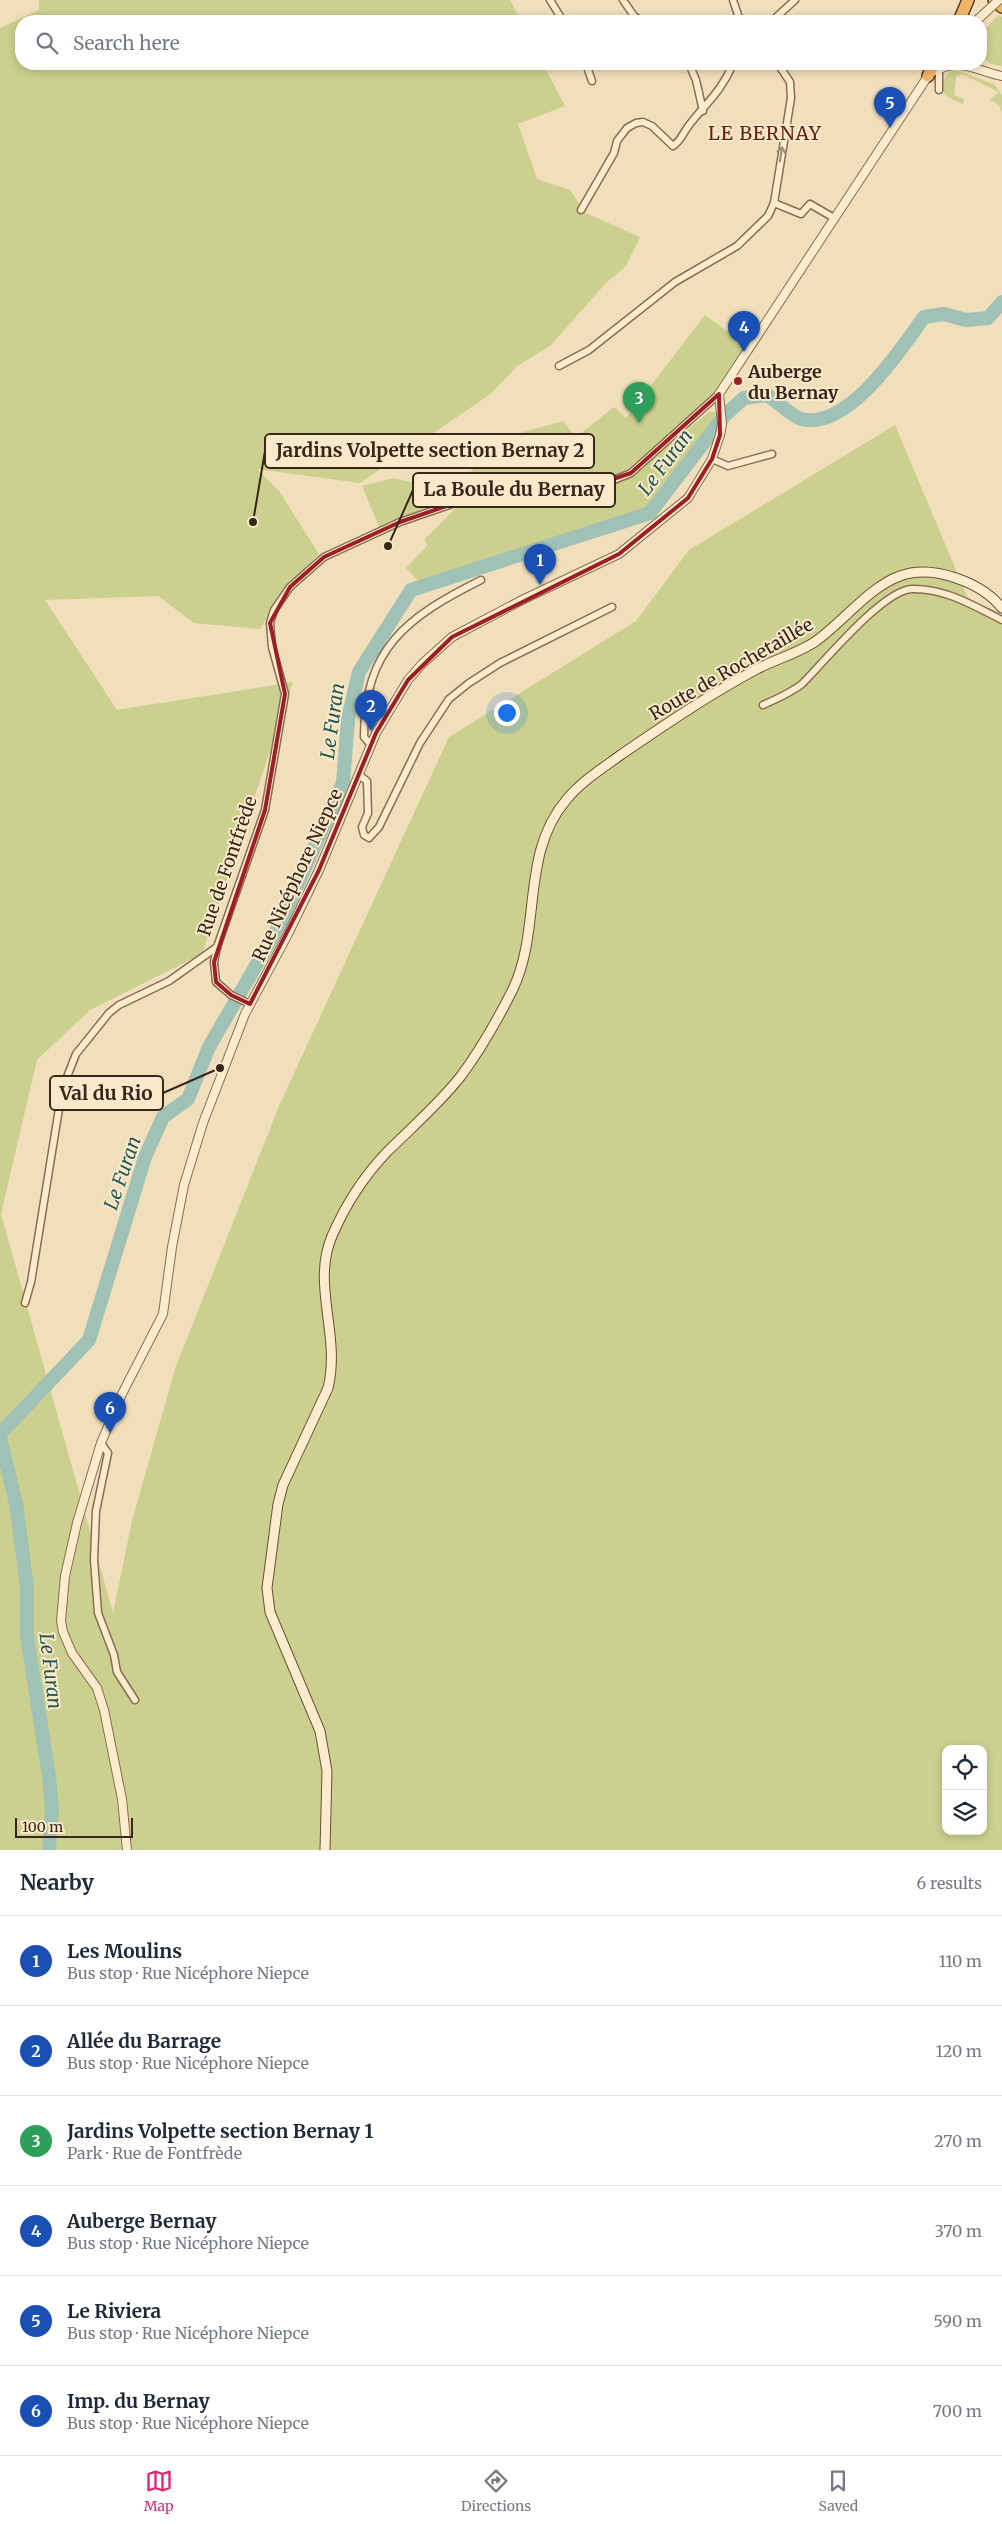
<!DOCTYPE html>
<html lang="en">
<head>
<meta charset="utf-8">
<style>
	body { margin:0; font-family:Merriweather,serif; background:#f6f6f7; color:#1f2937 }
	.controls { position:absolute; right:15px; bottom:15px; display:grid; overflow:hidden; border-radius:10px; box-shadow:0 2px 8px #0003 }
	.controls button { width:45px; height:45px; display:grid; place-items:center; padding:0; border:0; border-bottom:1px solid #e0e1e3; background:#fff; color:#1f2937; font:25px sans-serif }
	.scale { position:absolute; left:15px; bottom:12px; width:118px; box-sizing:border-box; padding-left:5px; border:2px solid #372619; border-top:0; font-size:14px; line-height:18px; white-space:nowrap; color:#372619; -webkit-text-stroke:4px #f8e9ca; paint-order:stroke }
	.you { position:absolute; left:506px; top:712px; width:18px; height:18px; margin:-12px; border:4px solid #fff; border-radius:50%; background:#1a73e8; box-shadow:0 0 0 8px #1a73e833 }
	.badge { display:grid; place-items:center; width:32px; height:32px; border-radius:50%; background:#db2777; color:#fff; font-size:16px; font-weight:700 }
	.pin { position:absolute; translate:-50% -41px; filter:drop-shadow(0 1px 2px #0008) }
	.pin::after { content:''; position:absolute; top:26px; width:18px; height:15px; background:inherit; clip-path:polygon(0 0,100% 0,50% 100%) }
	.list { margin:0; padding:0; list-style:none }
	h2 { display:flex; justify-content:space-between; align-items:center; height:65px; margin:0; padding:0 20px; font-size:21px }
	h2 small { font-size:16px; font-weight:400; color:#747a83 }
	.list li { display:grid; grid-template-columns:32px 1fr auto; gap:15px; align-items:center; box-sizing:border-box; height:90px; padding:0 20px; border-top:1px solid #e0e1e3 }
	.list b { display:block; font-size:19px; white-space:nowrap }
	.list p { margin:0; font-size:16px; white-space:nowrap; color:#747a83 }
	.list em { font-size:16px; font-style:normal; color:#747a83 }
	.icon { flex:none; width:28px; height:28px; fill:none; stroke:currentColor; stroke-width:2; stroke-linecap:round; stroke-linejoin:round }
	.map { position:relative; flex:none; width:1002px; height:1850px; overflow:hidden }
	.search { position:absolute; background:#fff; box-shadow:0 2px 8px #0003; left:15px; right:15px; top:15px; height:55px; display:flex; align-items:center; gap:12px; box-sizing:border-box; padding:0 18px; border-radius:20px; color:#747a83; font-size:19px }
	.sheet { height:605px; background:#fff }
	nav { display:flex; justify-content:space-around; align-items:center; box-sizing:border-box; height:70px; border-top:1px solid #e0e1e3; background:#fff; font-size:14px; color:#747a83 }
	nav a { display:grid; justify-items:center; gap:2px }
	nav .on { color:#db2777 }
	.map>svg:first-child { display:block }
	.green { fill:#cbd08e; fill-rule:evenodd }
	.lines { fill:none; stroke-linecap:round; stroke-linejoin:round }
	.river { stroke:#9fc1b6; stroke-width:14 }
	.minor-casing { stroke:#896d53; stroke-width:9 }
	.tertiary-casing { stroke:#896d53; stroke-width:10 }
	.secondary-casing { stroke:#6b4e37; stroke-width:11 }
	.trunk-casing { stroke:#563b28; stroke-width:14 }
	.minor { stroke:#fceccd; stroke-width:6 }
	.tertiary { stroke:#fceccd; stroke-width:8 }
	.secondary { stroke:#fceccd; stroke-width:9 }
	.trunk { stroke:#f2b567; stroke-width:11 }
	.tertiary-bridge-casing { stroke:#896d53; stroke-width:10; stroke-linecap:butt }
	.tertiary-bridge { stroke:#fceccd; stroke-width:8 }
	.oneway { stroke:#9a8973 }
	.marked { fill:none; stroke:#9d1e25; stroke-width:4; stroke-linejoin:round }
	.poi-dot { fill:#9d1e25; stroke:#f8e9ca; stroke-width:2 }
	.labels { text-anchor:middle; dominant-baseline:central; stroke-width:4; stroke-linejoin:round; paint-order:stroke }
	.poi-label { font-size:18px; font-weight:bold; fill:#372619; stroke:#f8e9ca; text-anchor:start }
	.street-label { font-size:18px; fill:#372619; stroke:#f8e9ca }
	.neighbourhood-label { font-size:19px; letter-spacing:1px; fill:#672215; stroke:#f8e9ca }
	.water-label { font-size:19px; font-style:italic; fill:#275853; stroke:#f8e9ca }
	.leader { fill:none; stroke:#372619; stroke-width:2 }
	.callout-dot { fill:#372619; stroke:#f8e9ca; stroke-width:2 }
	.callout { fill:#f8e9ca; stroke:#372619; stroke-width:2 }
	.callout-label { font-size:19px; text-anchor:middle; font-weight:bold; fill:#372619 }
</style>
</head>
<body>
<div class="map">
<svg width="1002" height="1850" viewBox="0 0 1002 1850">
	<rect width="100%" height="100%" fill="#f1deba"/>
	<g class="green">
		<path d="M39 0H510L521 21H21V64H543L565 106 518 124 537 179 570 190 586 213 640 237 625 267 606 283 550 346 517 366 492 393 360 483 257 469 279 491 319 554 286 588 260 629 194 623 158 596 45 600 117 710 293 682 202 954 90 1010 37 1060 1 1214 113 1613 132 1521 175 1369 279 1106 449 737 636 621 689 550 895 425 967 596 1002 625V1850H0V28L39 10ZM946 1749H983V1831H946Z"/>
		<path d="M999 15 1002 17V66L991 64 981 55C981 32 982 31 999 15Z"/>
		<path d="M955 70 994 84 1002 95V113L1000 108 1001 106 990 100 999 92 962 74 956 77 954 95 964 99V102L962 104C957 101 947 98 944 93 939 84 946 72 955 70Z"/>
		<polygon points="705,315 747,346 717,392 681,426 630,468 600,482 559,493 483,493 428,507 380,529 362,486 394,478 426,486 460,480 520,433 563,421 576,437 614,407 626,418"/>
		<polygon points="710,411 716,413 716,418 664,490 645,512 484,559 455,573 420,583 406,568 428,545 424,540 460,504 487,498 568,498 608,487 633,474"/>
	</g>
	<g class="lines">
		<g class="river">
			<path d="M0 1434 89 1340 145 1157 163 1117 188 1099 209 1047 280 924 343 783 348 719 359 672 411 590 650 513 725 415 744 398 767 395C775 400 793 417 801 419 848 431 901 349 924 317L944 314 966 320 988 318 1002 302"/>
			<polyline points="0,1438 16,1503 27,1587 27,1636 49,1777 52,1809 49,1850"/>
		</g>
		<g class="minor-casing">
			<g id="minor">
				<polyline points="550,0 563,21"/>
				<polyline points="623,0 634,16 642,21"/>
				<polyline points="733,0 740,21"/>
				<polyline points="772,21 795,0"/>
				<polyline points="586,64 592,81"/>
				<polyline points="689,64 696,80 703,111"/>
				<polyline points="939,69 939,90"/>
				<polyline points="774,203 801,214 810,204 834,218"/>
				<path d="M581 210 614 153 617 141 627 128 636 123 643 122 652 126 673 146C682 140 683 132 690 124 707 102 721 92 733 64"/>
				<polyline points="559,366 589,350 675,282 737,246 768,216 774,203 791,98 790,82 778,64"/>
				<polyline points="712,459 728,466 772,454"/>
				<path d="M763 705C776 699 793 692 803 683 825 661 883 590 912 589 945 588 974 606 1002 620"/>
				<path d="M371 745 364 737C364 648 407 617 481 580"/>
				<polyline points="359,775 367,781 368,813 362,827 364,835 369,838 379,827 420,743 449,699 469,683 500,663 612,607"/>
				<polyline points="217,947 214,962 216,982 231,995 250,1004"/>
				<polyline points="25,1303 31,1282 62,1090 76,1054 109,1013 119,1005 169,981 217,947 265,810 285,694 272,647 270,623 274,610 290,587 324,557 400,522 455,503 494,495 562,496 599,486 631,473 719,394"/>
				<polyline points="101,1443 108,1453 96,1511 94,1560 98,1613 114,1655 117,1672 135,1700"/>
			</g>
		</g>
		<g class="tertiary-casing">
			<g id="tertiary">
				<path d="M938 70C961 57 979 72 1002 76"/>
				<polyline points="127,1850 122,1799 104,1710 97,1688 72,1653 63,1632 61,1621 65,1576 77,1523 101,1443 122,1394 163,1314 172,1247 184,1185 203,1123 245,1014 288,934 319,870 376,733 408,680 422,664 452,637 524,599 619,554 688,498 712,459 720,435 722,424 719,394 928,76 941,64"/>
			</g>
		</g>
		<g class="secondary-casing">
			<path id="secondary" d="M325 1850 327 1771 320 1731 270 1612 267 1588 278 1504 283 1485 328 1388C341 1335 311 1285 332 1236 345 1206 364 1176 387 1152 412 1127 439 1104 461 1076 481 1049 498 1019 513 989 542 928 520 853 567 799 582 781 603 768 622 754 666 724 710 694 757 669 776 659 799 653 816 641 843 622 869 587 900 576 932 564 981 582 1002 608"/>
		</g>
		<g class="trunk-casing">
			<g id="trunk">
				<polyline points="994,0 1002,7"/>
				<polyline points="959,21 968,0"/>
				<polyline points="928,76 934,64"/>
			</g>
		</g>
		<use href="#minor" class="minor"/>
		<use href="#tertiary" class="tertiary"/>
		<use href="#secondary" class="secondary"/>
		<use href="#trunk" class="trunk"/>
		<g class="tertiary-bridge-casing">
			<polyline id="tertiary-bridge" points="976,21 999,0"/>
		</g>
		<use href="#tertiary-bridge" class="tertiary-bridge"/>
	</g>
	<defs><path id="oneway-shaft" d="M-6 0H5M1.5-3L5.5 0L1.5 3" fill="none" stroke-width="1.6" stroke-linecap="round" stroke-linejoin="round" transform="scale(1.25)"/></defs>
	<use class="oneway" href="#oneway-shaft" transform="translate(781 154) rotate(-81)"/>
	<path class="marked" d="M719 394 720 435 712 459 688 498 619 554 452 637 408 680 376 733 319 870 250 1004 231 995 216 982 214 962 265 810 285 694 270 623 290 587 324 557 400 522 455 503 494 495 562 496 631 473Z"/>
	<circle class="poi-dot" cx="738" cy="381" r="5"/>
	<g class="labels">
		<g class="poi-label">
			<text x="748" y="371">Auberge<tspan x="748" dy="21">du Bernay</tspan></text>
		</g>
		<g class="street-label">
			<text transform="translate(731 669) rotate(-30)">Route de Rochetaillée</text>
			<text transform="translate(227 866) rotate(-71)">Rue de Fontfrède</text>
			<text transform="translate(297 875) rotate(-65)">Rue Nicéphore Niepce</text>
		</g>
		<g class="neighbourhood-label">
			<text x="765" y="133">LE BERNAY</text>
		</g>
		<g class="water-label">
			<text transform="translate(665 462) rotate(-53)">Le Furan</text>
			<text transform="translate(332 721) rotate(-82)">Le Furan</text>
			<text transform="translate(122 1173) rotate(-71)">Le Furan</text>
			<text transform="translate(51 1671) rotate(83)">Le Furan</text>
		</g>
	</g>
	<path class="leader" d="M253 522L265 451M388 546L413 490M220 1068L163 1093"/>
	<g class="callout-dot">
		<circle cx="253" cy="522" r="5"/>
		<circle cx="388" cy="546" r="5"/>
		<circle cx="220" cy="1068" r="5"/>
	</g>
	<g class="callout">
		<rect x="265" y="434" width="329" height="34" rx="5"/>
		<rect x="413" y="473" width="202" height="34" rx="5"/>
		<rect x="50" y="1076" width="113" height="34" rx="5"/>
	</g>
	<g class="callout-label">
		<text x="430" y="457">Jardins Volpette section Bernay 2</text>
		<text x="514" y="496">La Boule du Bernay</text>
		<text x="106" y="1100">Val du Rio</text>
	</g>
</svg>
<div class="controls">
<button><svg class="icon" aria-label="locate" viewBox="0 0 24 24"><circle cx="12" cy="12" r="6"/><path d="M12 2v4M12 18v4M2 12h4M18 12h4"/></svg></button>
<button><svg class="icon" aria-label="layers" viewBox="0 0 24 24"><path d="M12 4l9 5-9 5-9-5zM3 14l9 5 9-5"/></svg></button>
</div>
<div class="scale">100 m</div>
<div class="you"></div>
<div class="pin badge" style="left:540px;top:585px;background:#1a4fb4">1</div>
<div class="pin badge" style="left:371px;top:731px;background:#1a4fb4">2</div>
<div class="pin badge" style="left:639px;top:423px;background:#2e9e5b">3</div>
<div class="pin badge" style="left:744px;top:352px;background:#1a4fb4">4</div>
<div class="pin badge" style="left:890px;top:128px;background:#1a4fb4">5</div>
<div class="pin badge" style="left:110px;top:1433px;background:#1a4fb4">6</div>
<div class="search"><svg class="icon" aria-label="search" viewBox="0 0 24 24"><circle cx="10" cy="10" r="6"/><path d="M15 15l6 6"/></svg>Search here</div>
</div>
<section class="sheet">
<h2>Nearby<small>6 results</small></h2>
<ul class="list">
<li><span class="badge" style="background:#1a4fb4">1</span><div><b>Les Moulins</b><p>Bus stop · Rue Nicéphore Niepce</p></div><em>110 m</em></li>
<li><span class="badge" style="background:#1a4fb4">2</span><div><b>Allée du Barrage</b><p>Bus stop · Rue Nicéphore Niepce</p></div><em>120 m</em></li>
<li><span class="badge" style="background:#2e9e5b">3</span><div><b>Jardins Volpette section Bernay 1</b><p>Park · Rue de Fontfrède</p></div><em>270 m</em></li>
<li><span class="badge" style="background:#1a4fb4">4</span><div><b>Auberge Bernay</b><p>Bus stop · Rue Nicéphore Niepce</p></div><em>370 m</em></li>
<li><span class="badge" style="background:#1a4fb4">5</span><div><b>Le Riviera</b><p>Bus stop · Rue Nicéphore Niepce</p></div><em>590 m</em></li>
<li><span class="badge" style="background:#1a4fb4">6</span><div><b>Imp. du Bernay</b><p>Bus stop · Rue Nicéphore Niepce</p></div><em>700 m</em></li>
</ul>
</section>
<nav>
<a class="on"><svg class="icon" aria-label="map" viewBox="0 0 24 24"><path d="M3 6l6-2 6 2 6-2v14l-6 2-6-2-6 2zM9 4v14M15 6v14"/></svg>Map</a>
<a><svg class="icon" aria-label="directions" viewBox="0 0 24 24"><path d="M12 3l9 9-9 9-9-9zM9 14v-3h6M13 9l2 2-2 2"/></svg>Directions</a>
<a><svg class="icon" aria-label="saved" viewBox="0 0 24 24"><path d="M7 4h10v16l-5-4-5 4z"/></svg>Saved</a>
</nav>
</body>
</html>
